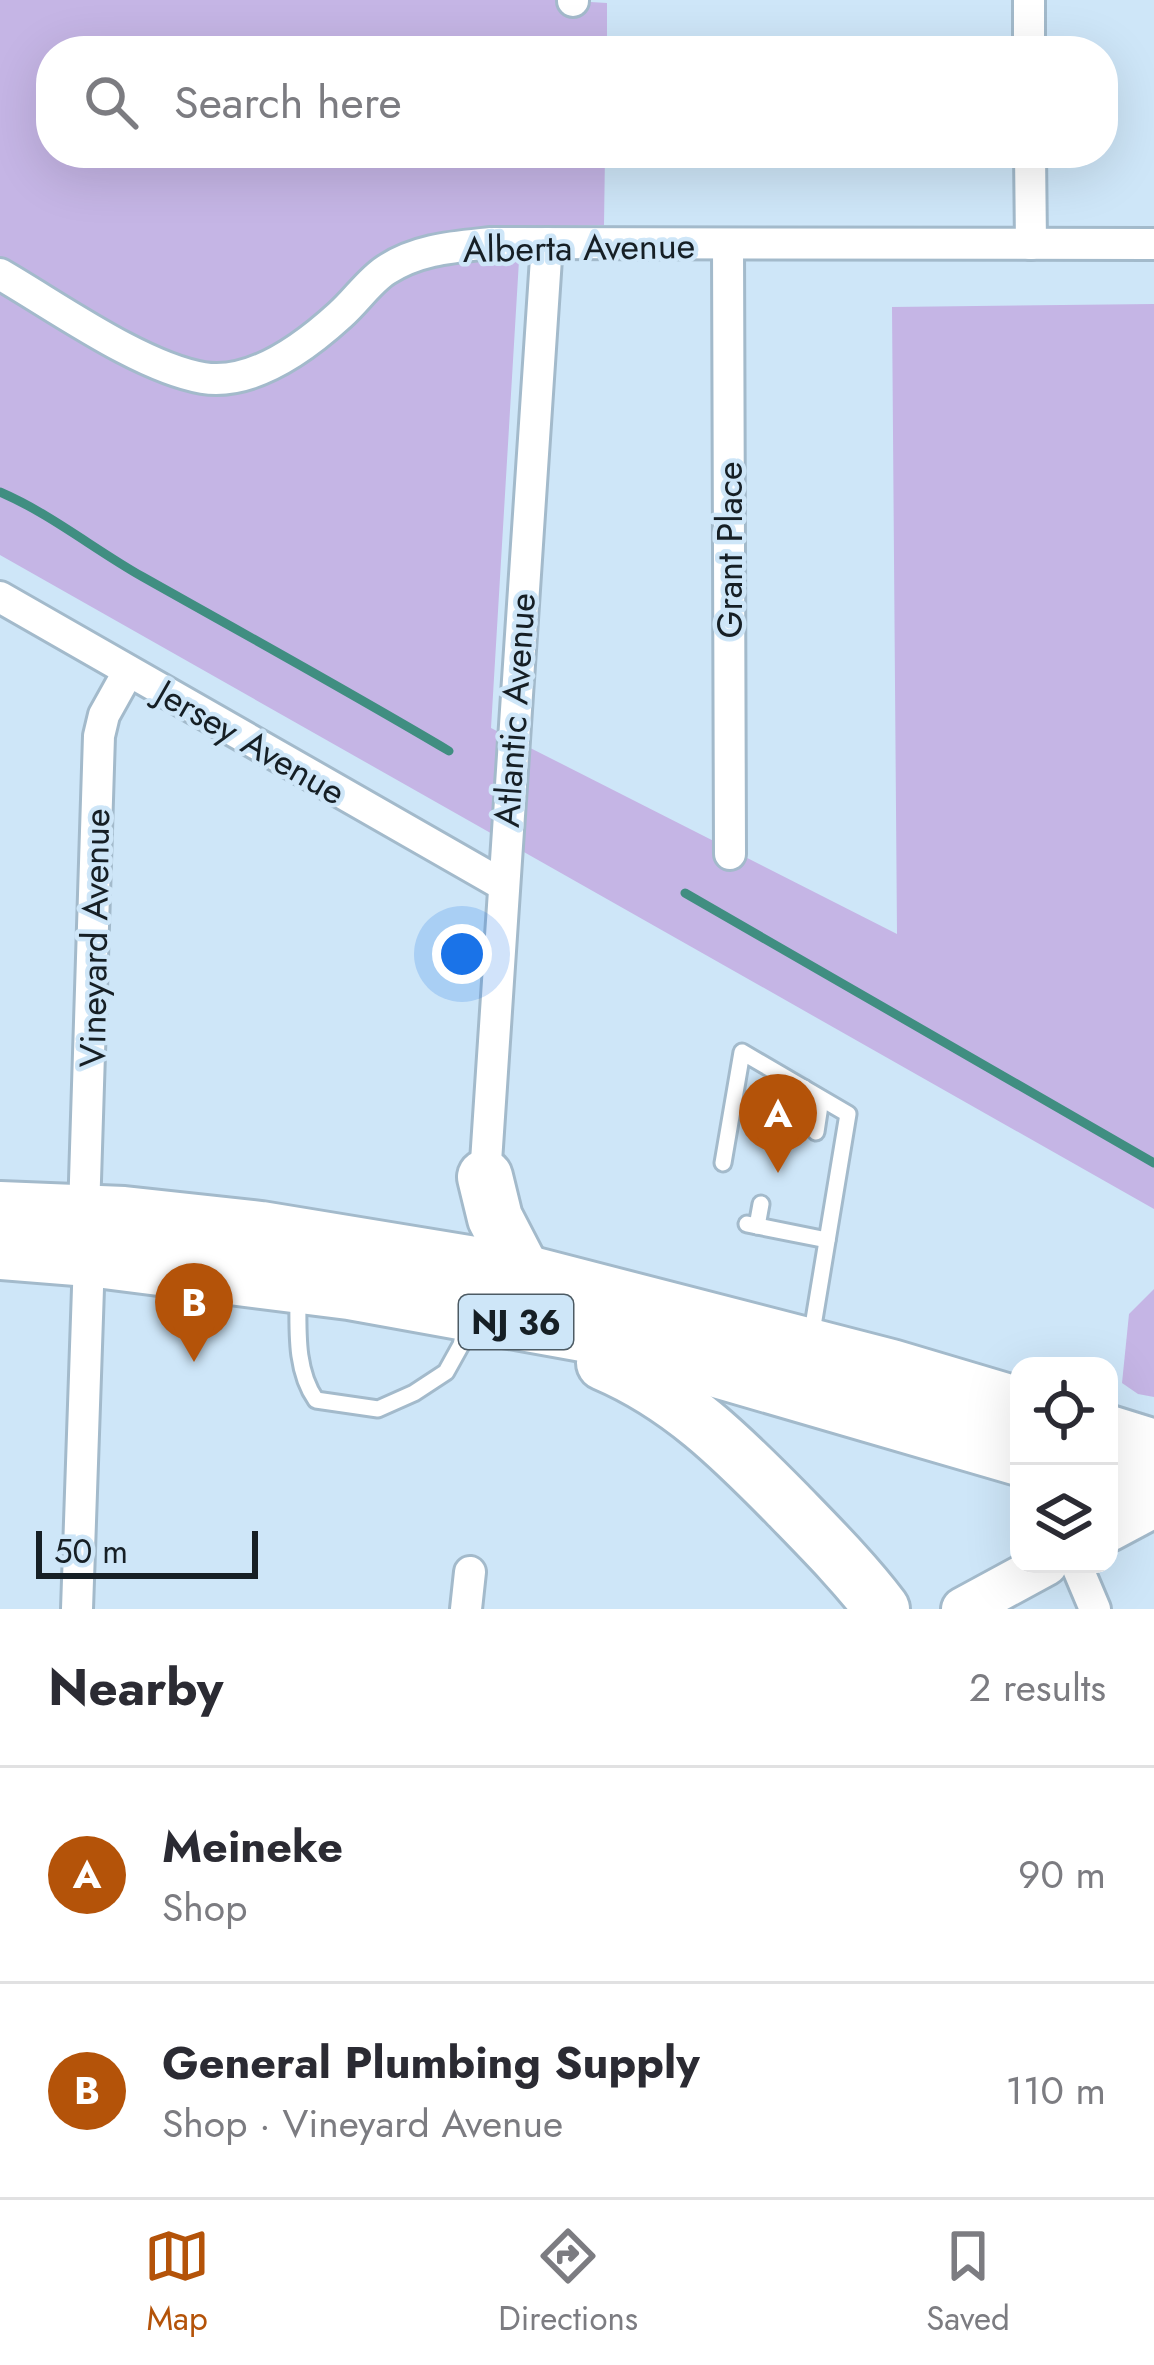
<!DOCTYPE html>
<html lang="en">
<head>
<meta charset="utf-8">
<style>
	body { margin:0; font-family:Jost,sans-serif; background:#f2f2f3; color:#2b2b33 }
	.controls { position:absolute; right:36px; bottom:36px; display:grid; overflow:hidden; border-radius:24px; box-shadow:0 12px 48px #0002 }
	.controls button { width:108px; height:108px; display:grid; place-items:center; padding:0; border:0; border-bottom:3px solid #e1e1e2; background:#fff; color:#2b2b33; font:60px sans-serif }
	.scale { position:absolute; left:36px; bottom:30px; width:222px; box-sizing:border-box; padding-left:12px; border:6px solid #161f25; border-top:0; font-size:33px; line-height:42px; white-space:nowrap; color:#161f25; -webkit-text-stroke:9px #cee6f8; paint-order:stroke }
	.you { position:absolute; left:462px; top:954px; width:42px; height:42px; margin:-30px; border:9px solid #fff; border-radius:50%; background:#1a73e8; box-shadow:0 0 0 18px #1a73e833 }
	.badge { display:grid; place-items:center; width:78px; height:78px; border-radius:50%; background:#b45309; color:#fff; font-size:39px; font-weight:700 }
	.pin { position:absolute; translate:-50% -99px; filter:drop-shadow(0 3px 6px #0008) }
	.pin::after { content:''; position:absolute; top:63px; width:42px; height:36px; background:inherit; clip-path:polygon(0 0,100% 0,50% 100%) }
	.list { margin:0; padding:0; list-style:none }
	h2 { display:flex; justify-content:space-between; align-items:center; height:156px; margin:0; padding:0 48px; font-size:51px }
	h2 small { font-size:39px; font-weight:400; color:#7c7c81 }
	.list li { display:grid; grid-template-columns:78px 1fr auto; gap:36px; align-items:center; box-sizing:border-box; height:216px; padding:0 48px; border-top:3px solid #e1e1e2 }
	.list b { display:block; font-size:45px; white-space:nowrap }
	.list p { margin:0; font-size:39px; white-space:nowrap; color:#7c7c81 }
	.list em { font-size:39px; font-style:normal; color:#7c7c81 }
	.icon { flex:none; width:66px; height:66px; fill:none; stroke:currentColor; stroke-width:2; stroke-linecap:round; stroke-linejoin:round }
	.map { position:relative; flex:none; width:1154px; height:1609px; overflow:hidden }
	.search { position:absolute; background:#fff; box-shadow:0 12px 48px #0002; left:36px; right:36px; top:36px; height:132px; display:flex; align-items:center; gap:30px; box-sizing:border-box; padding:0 42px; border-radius:48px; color:#7c7c81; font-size:45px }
	.sheet { height:588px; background:#fff }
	nav { display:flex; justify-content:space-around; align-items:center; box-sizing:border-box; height:168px; border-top:3px solid #e1e1e2; background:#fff; font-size:33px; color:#7c7c81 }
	nav a { display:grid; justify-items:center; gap:6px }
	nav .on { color:#b45309 }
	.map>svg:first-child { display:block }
	.green { fill:#c5b5e5 }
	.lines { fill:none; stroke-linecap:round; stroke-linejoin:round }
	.stream { stroke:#408e81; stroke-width:9 }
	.lane-casing { stroke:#a3bacb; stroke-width:21 }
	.street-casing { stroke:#a3bacb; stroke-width:36 }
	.secondary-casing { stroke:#a3bacb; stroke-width:48 }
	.highway-casing { stroke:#a3bacb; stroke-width:60 }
	.lane { stroke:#fff; stroke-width:15 }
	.street { stroke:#fff; stroke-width:30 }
	.secondary { stroke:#fff; stroke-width:42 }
	.highway { stroke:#fff; stroke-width:54 }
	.labels { text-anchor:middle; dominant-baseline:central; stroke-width:9; stroke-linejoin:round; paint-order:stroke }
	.shield { fill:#cee6f8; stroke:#4d5b64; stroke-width:3 }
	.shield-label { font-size:33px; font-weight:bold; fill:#161f25 }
	.street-label { font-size:36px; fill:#161f25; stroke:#cee6f8 }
</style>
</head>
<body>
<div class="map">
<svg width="1154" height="1609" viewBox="0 0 1154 1609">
	<rect width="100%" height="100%" fill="#cee6f8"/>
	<g class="green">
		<polygon points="0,0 557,0 607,3 607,51 51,51 51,153 605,153 604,225 521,227 491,728 897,934 892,307 1154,304 1154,1209 0,555"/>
		<polygon points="1154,1289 1154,1397 1138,1394 1122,1383 1129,1314"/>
	</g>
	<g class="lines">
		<g class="stream">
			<path d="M0 492C51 514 95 550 143 577 246 635 348 691 449 751"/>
			<polyline points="685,893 1154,1163"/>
		</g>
		<g class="lane-casing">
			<g id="lane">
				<polyline points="778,1125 787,1080"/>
				<polyline points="797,1128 804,1088"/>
				<polyline points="816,1132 821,1099"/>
				<polyline points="723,1163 742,1052 848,1114 811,1338"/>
				<polyline points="747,1224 827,1240"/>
				<polyline points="757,1226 761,1204"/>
				<path d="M298 1294C298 1330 295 1370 316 1400L378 1409 414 1393 446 1372 461 1345 466 1322"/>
			</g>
		</g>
		<g class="street-casing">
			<g id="street">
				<polyline points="1029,0 1029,51"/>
				<polyline points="573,1 573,0"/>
				<polyline points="1030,153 1031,244"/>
				<polyline points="728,245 730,854"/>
				<path d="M0 274C57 307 140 367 203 378 253 386 306 346 340 315 356 301 369 281 386 270 418 249 454 247 491 243L1154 244"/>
				<polyline points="0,597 503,885"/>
				<polyline points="485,1177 547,243"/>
				<polyline points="84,1212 99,736 104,715 128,672"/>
				<polyline points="1076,1564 1095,1609"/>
				<polyline points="77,1609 89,1259"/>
				<polyline points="466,1609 470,1572"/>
			</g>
		</g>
		<g class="secondary-casing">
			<g id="secondary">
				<polyline points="1109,1530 1154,1506"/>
				<polyline points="963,1609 1046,1564"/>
			</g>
		</g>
		<g class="highway-casing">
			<g id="highway">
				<polyline points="485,1177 495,1218 523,1272"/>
				<polyline points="0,1209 124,1214 261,1229 523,1272 891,1367 1019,1405"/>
				<polyline points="0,1252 89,1259 349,1292 610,1339 1019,1458"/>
				<path d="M604 1363C679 1395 731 1447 788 1505 821 1539 854 1572 882 1609"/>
				<polyline points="1109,1433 1154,1447"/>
				<polyline points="1109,1486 1154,1501"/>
			</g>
		</g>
		<use href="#lane" class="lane"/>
		<use href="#street" class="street"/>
		<use href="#secondary" class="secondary"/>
		<use href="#highway" class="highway"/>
	</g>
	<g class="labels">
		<rect class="shield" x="459" y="1295" width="114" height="54" rx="9"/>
		<g class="shield-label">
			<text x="516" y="1322">NJ 36</text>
		</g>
		<g class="street-label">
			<text transform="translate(579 247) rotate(-1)">Alberta Avenue</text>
			<text transform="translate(729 550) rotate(-90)">Grant Place</text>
			<text transform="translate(514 710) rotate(-86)">Atlantic Avenue</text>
			<text transform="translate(251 742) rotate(30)">Jersey Avenue</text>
			<text transform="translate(94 938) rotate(-89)">Vineyard Avenue</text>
		</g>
	</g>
</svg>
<div class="controls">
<button><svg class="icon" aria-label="locate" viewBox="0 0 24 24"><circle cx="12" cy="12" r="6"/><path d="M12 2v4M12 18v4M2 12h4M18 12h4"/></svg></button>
<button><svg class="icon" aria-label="layers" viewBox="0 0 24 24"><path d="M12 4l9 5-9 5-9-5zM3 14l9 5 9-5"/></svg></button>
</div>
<div class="scale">50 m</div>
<div class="you"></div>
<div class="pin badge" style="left:778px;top:1173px">A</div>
<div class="pin badge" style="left:194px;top:1362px">B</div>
<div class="search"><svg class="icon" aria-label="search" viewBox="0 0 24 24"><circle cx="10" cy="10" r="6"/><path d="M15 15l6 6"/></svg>Search here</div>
</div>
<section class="sheet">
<h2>Nearby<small>2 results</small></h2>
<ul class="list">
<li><span class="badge">A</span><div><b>Meineke</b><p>Shop</p></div><em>90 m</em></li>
<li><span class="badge">B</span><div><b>General Plumbing Supply</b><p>Shop · Vineyard Avenue</p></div><em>110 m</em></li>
</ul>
</section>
<nav>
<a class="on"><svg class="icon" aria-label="map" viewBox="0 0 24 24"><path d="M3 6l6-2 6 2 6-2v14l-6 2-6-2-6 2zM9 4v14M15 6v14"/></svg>Map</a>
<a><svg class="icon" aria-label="directions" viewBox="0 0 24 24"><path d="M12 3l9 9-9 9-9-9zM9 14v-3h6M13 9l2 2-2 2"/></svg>Directions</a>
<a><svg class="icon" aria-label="saved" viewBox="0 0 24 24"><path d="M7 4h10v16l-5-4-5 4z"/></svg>Saved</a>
</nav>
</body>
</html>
